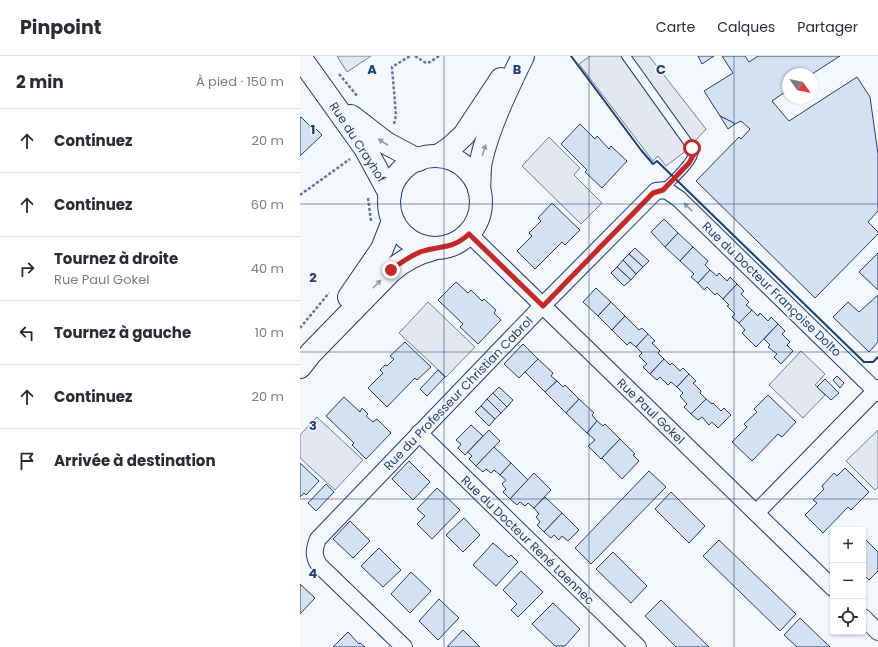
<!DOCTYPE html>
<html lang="fr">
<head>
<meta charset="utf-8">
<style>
	body { margin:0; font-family:Poppins,sans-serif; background:#f2f2f3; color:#2b2b33 }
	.controls { position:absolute; right:12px; bottom:12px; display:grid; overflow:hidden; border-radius:4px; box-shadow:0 1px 3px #0004 }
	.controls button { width:36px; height:36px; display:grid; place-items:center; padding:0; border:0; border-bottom:1px solid #e1e1e2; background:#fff; color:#2b2b33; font:20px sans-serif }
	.compass { position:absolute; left:482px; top:12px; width:36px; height:36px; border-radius:50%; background:#fff; box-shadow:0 1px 3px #0004; rotate:123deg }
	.stop { position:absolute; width:12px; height:12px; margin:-9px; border:3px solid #c62828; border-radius:50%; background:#fff }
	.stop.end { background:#c62828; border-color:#fff; box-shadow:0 1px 4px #0008 }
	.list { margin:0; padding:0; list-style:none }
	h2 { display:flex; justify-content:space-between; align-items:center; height:52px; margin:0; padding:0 16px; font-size:17px }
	h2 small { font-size:13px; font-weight:400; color:#7c7c81 }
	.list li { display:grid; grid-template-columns:26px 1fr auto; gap:12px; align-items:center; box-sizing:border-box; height:64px; padding:0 16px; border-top:1px solid #e1e1e2 }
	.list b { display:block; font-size:15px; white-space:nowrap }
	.list p { margin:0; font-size:13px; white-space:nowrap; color:#7c7c81 }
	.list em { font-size:13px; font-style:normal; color:#7c7c81 }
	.icon { flex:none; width:22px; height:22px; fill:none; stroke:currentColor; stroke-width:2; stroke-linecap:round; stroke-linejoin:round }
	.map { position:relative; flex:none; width:578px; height:591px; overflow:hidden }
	header { display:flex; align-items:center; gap:24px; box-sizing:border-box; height:56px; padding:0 20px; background:#fff; border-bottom:1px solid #e1e1e2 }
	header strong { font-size:19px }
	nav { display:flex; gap:22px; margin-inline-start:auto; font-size:14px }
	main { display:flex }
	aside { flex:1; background:#fff }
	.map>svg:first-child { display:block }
	.parking { fill:#e3e8f0; stroke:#687fa3 }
	.building { fill:#d5e0f0; stroke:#1d3f73 }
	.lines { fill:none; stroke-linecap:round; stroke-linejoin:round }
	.lane-casing { stroke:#1d3f73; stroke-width:10 }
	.street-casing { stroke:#1d3f73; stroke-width:18 }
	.secondary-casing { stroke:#1d3f73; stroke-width:24 }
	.path { stroke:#5e769c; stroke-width:2.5; stroke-dasharray:3 2; stroke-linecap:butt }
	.lane { stroke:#f4f7fb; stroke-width:8 }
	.street { stroke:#f4f7fb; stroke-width:16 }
	.secondary { stroke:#f4f7fb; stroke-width:22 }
	.wall { stroke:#1d3f73; stroke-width:2 }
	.oneway { fill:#889bb7 }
	.route { stroke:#c62828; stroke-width:5 }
	.grid { fill:none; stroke:#1d3f73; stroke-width:1; stroke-opacity:0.55 }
	.labels { text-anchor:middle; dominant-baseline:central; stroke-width:3; stroke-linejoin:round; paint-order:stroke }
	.street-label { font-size:12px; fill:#1d3f73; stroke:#f4f7fb }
	.grid-label { font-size:13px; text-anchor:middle; font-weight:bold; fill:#1d3f73; stroke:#f4f7fb; stroke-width:3; stroke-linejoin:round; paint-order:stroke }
</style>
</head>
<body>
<header>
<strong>Pinpoint</strong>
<nav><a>Carte</a><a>Calques</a><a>Partager</a></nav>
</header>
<main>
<aside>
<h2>2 min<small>À pied · 150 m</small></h2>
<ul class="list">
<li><svg class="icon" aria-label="ahead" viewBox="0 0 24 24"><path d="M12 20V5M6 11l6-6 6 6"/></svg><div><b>Continuez</b></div><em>20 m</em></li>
<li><svg class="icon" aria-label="ahead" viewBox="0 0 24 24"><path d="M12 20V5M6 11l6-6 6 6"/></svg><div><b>Continuez</b></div><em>60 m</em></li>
<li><svg class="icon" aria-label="right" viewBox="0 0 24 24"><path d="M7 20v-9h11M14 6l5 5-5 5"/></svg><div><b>Tournez à droite</b><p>Rue Paul Gokel</p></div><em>40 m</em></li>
<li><svg class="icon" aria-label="left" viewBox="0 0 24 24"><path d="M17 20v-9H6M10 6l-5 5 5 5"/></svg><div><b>Tournez à gauche</b></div><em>10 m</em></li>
<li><svg class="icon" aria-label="ahead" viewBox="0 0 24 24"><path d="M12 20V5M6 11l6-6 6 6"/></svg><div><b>Continuez</b></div><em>20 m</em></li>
<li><svg class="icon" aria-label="arrive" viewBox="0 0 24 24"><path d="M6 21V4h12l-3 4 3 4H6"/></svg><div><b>Arrivée à destination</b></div></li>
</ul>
</aside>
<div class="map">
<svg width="578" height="591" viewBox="0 0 578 591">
	<rect width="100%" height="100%" fill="#f4f7fb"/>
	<g class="parking">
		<polygon points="37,0 71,0 47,16"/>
		<polygon points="290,0 349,0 406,73 387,94 366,110 358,100 353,105 279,8"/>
		<polygon points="249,81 280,112 274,119 302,147 281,168 222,110"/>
		<polygon points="128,246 175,291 146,321 99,277"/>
		<polygon points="501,295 525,318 515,329 525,339 503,362 469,329"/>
		<polygon points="17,361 63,404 35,434 0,402 0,379"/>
		<polygon points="578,374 578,431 575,434 546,405"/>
	</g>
	<g class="building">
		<polygon points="398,0 414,0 402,8"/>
		<polygon points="422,0 445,0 449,6 458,0 540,0 512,18 488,18 488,34 472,45 489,65 557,21 570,41 578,98 578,155 568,166 578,176 578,178 515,242 396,125 439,81 441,83 450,73 441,65 435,68 420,60 404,35 433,17"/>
		<polygon points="420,60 434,67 435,68 428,73"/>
		<polygon points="1,61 14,74 15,72 22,79 0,100 0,62"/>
		<polygon points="280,68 295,83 297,80 309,93 311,90 327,105 302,132 285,116 287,114 261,88"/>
		<polygon points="252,147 280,174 265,189 262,186 235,213 217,195 232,180 229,177 241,165 238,162"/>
		<polygon points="364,163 378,177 365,191 351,176"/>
		<polygon points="378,177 393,191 380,205 365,191"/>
		<polygon points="393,191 408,205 405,209 410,214 398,227 391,221 394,218 380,205"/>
		<polygon points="335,192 349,205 343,211 329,198"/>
		<polygon points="578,197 578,234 559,216"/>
		<polygon points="329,198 343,211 336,218 323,204"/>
		<polygon points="323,204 336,218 331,224 317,211"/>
		<polygon points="317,211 331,224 324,230 311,217"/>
		<polygon points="410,214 417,220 419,217 427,225 430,221 437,228 423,243 417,237 415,239 407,231 404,234 398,227"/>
		<polygon points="156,226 168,237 171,234 182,245 184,243 196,254 194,257 201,264 178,288 160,271 163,268 138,244"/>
		<polygon points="437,228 444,235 441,238 449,246 446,249 452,254 439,267 432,261 435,258 427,250 429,249 423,243"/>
		<polygon points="296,232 311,246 298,260 283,246"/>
		<polygon points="578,239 578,286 569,296 533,261 548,246 559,256"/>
		<polygon points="311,246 325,260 312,274 298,260"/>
		<polygon points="452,254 458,260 460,257 468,265 471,261 478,268 456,291 442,277 445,274 439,267"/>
		<polygon points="325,260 339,274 342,272 348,278 336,291 330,286 327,289 312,274"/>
		<polygon points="478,268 485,275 482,278 490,286 487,289 493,295 481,308 474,301 477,298 468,291 470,289 464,283"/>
		<polygon points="348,278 355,285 352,287 360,295 358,297 364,303 350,318 343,311 347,308 339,300 342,297 336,291"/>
		<polygon points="105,286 131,311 117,324 115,322 87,351 68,332 83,317 80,314 85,309 87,310 94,303 90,300"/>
		<polygon points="223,288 238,303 219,322 204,308"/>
		<polygon points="238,303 253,317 251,320 257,325 245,336 225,316"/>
		<polygon points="364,303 370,309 372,307 380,315 383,312 389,318 377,331 371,326 368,329 360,321 357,324 350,318"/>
		<polygon points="138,314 145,321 127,340 120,333"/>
		<polygon points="389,318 396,325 393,327 401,335 400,337 406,343 391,358 384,351 387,348 380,340 383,337 377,331"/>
		<polygon points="537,320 544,327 540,332 533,324"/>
		<polygon points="525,323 539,337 531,344 517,331"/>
		<polygon points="257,325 263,331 265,329 279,343 266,357 245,336"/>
		<polygon points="199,331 213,344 207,351 193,337"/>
		<polygon points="193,337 207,351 201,357 187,343"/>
		<polygon points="468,339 496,366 482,381 478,378 452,405 432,386 447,371 444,368 457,356 454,353"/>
		<polygon points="44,341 60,356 62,352 68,358 66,360 73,366 77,363 91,377 66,403 52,389 54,387 26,360"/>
		<polygon points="187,343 201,357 195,363 181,350"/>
		<polygon points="279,343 294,357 292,359 297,365 287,377 266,357"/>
		<polygon points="406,343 412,348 413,347 421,355 424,352 431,359 418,372 412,366 409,369 402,361 398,364 391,358"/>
		<polygon points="181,350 195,363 189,370 175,356"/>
		<polygon points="297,365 303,370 305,368 320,383 301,403 288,390 295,384 287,377"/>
		<polygon points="171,369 183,380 165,399 158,392 161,388 156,384"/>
		<polygon points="189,374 200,385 176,410 169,403 172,400 168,396"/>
		<polygon points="320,383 335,398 333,399 339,405 322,423 302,402"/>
		<polygon points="194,391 211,407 200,419 194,414 191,417 186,413 183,416 176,410"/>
		<polygon points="109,405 130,426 113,444 92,423"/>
		<polygon points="0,407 19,425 6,439 4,437 0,441"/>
		<polygon points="211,407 228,424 210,443 203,436 206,433 202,428 206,424 200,419"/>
		<polygon points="545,412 569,436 551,454 548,451 523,477 505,459 517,447 513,444 524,433 522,430 534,417 537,420"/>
		<polygon points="349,415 366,431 291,508 275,492"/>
		<polygon points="234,417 251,434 234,452 228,447 225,450 220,446 217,449 210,443"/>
		<polygon points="26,428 34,436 16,455 8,447"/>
		<polygon points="137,432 160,454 132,483 117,468 125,460 117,453"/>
		<polygon points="371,436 405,470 389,487 355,453"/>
		<polygon points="245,441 262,457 244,476 237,469 240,466 236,461 239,458 234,452"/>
		<polygon points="262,457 279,474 268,485 262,480 259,484 254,479 251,482 244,476"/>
		<polygon points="164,462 180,479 163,496 146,479"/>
		<polygon points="50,465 70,485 53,502 33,483"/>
		<polygon points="563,481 578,496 578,515 569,524 563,518"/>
		<polygon points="419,484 496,558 480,575 403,500"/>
		<polygon points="193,487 209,501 211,499 218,506 196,530 173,509"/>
		<polygon points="79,492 101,514 83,531 61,510"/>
		<polygon points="313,496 347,530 331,547 296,513"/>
		<polygon points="221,515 243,536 218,561 211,554 217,548 203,534"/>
		<polygon points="111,516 131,535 110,557 91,538"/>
		<polygon points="0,528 15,542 0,558"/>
		<polygon points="139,543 159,562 138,584 119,565"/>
		<polygon points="361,544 409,591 376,591 345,560"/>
		<polygon points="253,547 280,573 265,590 255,590 232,568"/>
		<polygon points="500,562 530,591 497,591 484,579"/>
		<polygon points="163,574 180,591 147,591"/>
		<polygon points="48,576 59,588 60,587 65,591 33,591"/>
	</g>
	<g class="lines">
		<g class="lane-casing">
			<path id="lane" d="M326 0 394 95C393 107 372 124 363 134"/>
		</g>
		<g class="street-casing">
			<g id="street">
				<polyline points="169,178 533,532"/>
				<polyline points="119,377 338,591"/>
				<polyline points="456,457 578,332"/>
				<polyline points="563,561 578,576"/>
				<path d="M104 591 19 509C13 500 14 493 18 483L243 249 356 135 366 134 379 143 578 337"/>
			</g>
		</g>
		<g class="secondary-casing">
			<g id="secondary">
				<polyline points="0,1 65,92 90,138"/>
				<polyline points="51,60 86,87 118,104"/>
				<circle cx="135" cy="146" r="46"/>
				<polyline points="138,100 150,92 164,79 201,23"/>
				<path d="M179 133C180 123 179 114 181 105 188 72 208 31 223 0"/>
				<polyline points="49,241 82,193 93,165"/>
				<path d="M0 311 11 297 91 215C104 204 117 197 133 193"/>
			</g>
		</g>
		<g class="path">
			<polyline points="115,0 126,7 130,6 139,0"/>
			<polyline points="39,18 58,41"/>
			<polyline points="94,68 96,59 92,11 110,0"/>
			<polyline points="0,139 50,103"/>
			<polyline points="68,142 71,165"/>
			<polyline points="0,272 29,237"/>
		</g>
		<use href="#lane" class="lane"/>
		<use href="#street" class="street"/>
		<use href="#secondary" class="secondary"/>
		<polyline class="wall" points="271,0 341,94 353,108 357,105 564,306 573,306 578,301"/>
	</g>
	<defs><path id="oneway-solid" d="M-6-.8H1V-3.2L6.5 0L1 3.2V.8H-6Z"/></defs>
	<g class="oneway">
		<use href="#oneway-solid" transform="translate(83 86) rotate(-147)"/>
		<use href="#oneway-solid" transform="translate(184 94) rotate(-73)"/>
		<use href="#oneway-solid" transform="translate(388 151) rotate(-136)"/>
		<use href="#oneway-solid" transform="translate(77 228) rotate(-45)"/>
	</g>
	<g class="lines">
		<path class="route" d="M91 214C100 207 109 201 120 196 140 189 152 194 169 178L243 250 353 137 363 134 389 107 394 98 392 92"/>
	</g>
	<path class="grid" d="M144 0V591M289 0V591M434 0V591M0 148H578M0 296H578M0 443H578"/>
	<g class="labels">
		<g class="street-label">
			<text transform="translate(58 86) rotate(57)">Rue du Crayhof</text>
			<text transform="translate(472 233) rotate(44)">Rue du Docteur Françoise Dolto</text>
			<text transform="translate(158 337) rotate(-46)">Rue du Professeur Christian Cabrol</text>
			<text transform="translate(351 355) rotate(44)">Rue Paul Gokel</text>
			<text transform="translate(228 484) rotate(44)">Rue du Docteur René Laennec</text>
		</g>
	</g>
	<g class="grid-label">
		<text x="72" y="18">A</text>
		<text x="217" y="18">B</text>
		<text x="361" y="18">C</text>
		<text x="13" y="78">1</text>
		<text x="13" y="226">2</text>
		<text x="13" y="374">3</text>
		<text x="13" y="522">4</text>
	</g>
</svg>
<div class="controls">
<button>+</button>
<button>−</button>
<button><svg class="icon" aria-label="locate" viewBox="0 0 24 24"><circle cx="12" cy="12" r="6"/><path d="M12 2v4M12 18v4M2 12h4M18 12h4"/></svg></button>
</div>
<svg class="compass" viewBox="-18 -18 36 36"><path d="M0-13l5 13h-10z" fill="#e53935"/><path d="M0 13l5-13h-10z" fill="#7c7c81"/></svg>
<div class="stop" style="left:392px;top:92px"></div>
<div class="stop end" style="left:91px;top:214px"></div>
</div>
</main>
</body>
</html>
